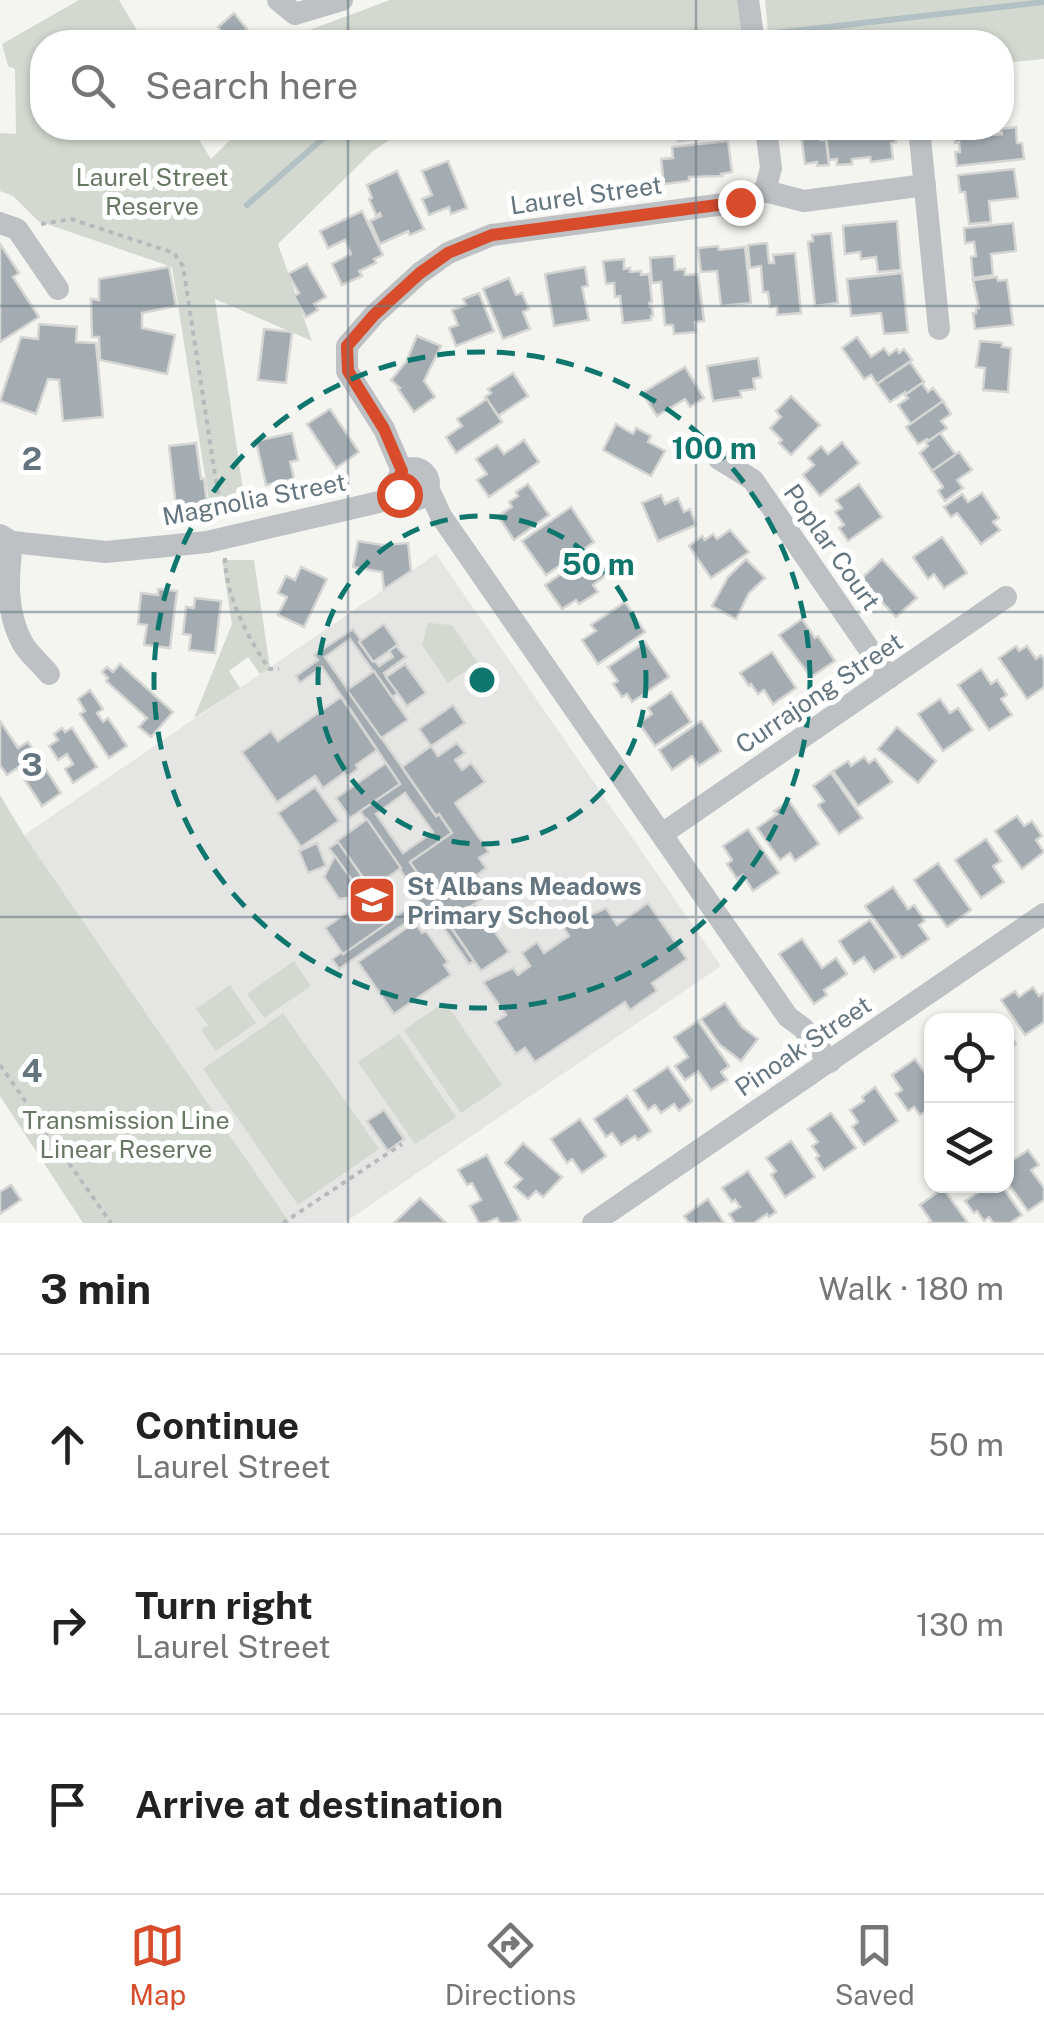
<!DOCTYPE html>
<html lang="en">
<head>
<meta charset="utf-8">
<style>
	body { margin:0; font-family:"Public Sans",sans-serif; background:#f6f6f6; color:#222 }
	.controls { position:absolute; right:30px; bottom:30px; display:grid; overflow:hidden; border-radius:20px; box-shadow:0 2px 8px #0004 }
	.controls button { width:90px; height:90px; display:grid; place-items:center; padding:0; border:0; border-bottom:2px solid #e0e0e0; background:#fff; color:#222; font:50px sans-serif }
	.stop { position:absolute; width:30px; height:30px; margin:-22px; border:8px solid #d84c2c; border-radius:50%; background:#fff }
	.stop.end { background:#d84c2c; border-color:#fff; box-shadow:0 2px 10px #0008 }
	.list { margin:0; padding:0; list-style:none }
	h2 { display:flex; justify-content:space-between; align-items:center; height:130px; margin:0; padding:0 40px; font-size:42px }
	h2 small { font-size:32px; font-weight:400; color:#767676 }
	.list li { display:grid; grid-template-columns:65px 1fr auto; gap:30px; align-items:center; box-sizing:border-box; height:180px; padding:0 40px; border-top:2px solid #e0e0e0 }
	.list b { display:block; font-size:38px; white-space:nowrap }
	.list p { margin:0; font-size:32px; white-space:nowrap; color:#767676 }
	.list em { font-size:32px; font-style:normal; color:#767676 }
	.icon { flex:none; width:55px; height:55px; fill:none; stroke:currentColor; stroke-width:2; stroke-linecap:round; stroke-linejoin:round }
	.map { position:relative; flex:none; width:1044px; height:1223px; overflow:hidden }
	.search { position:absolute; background:#fff; box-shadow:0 2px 8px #0004; left:30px; right:30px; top:30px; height:110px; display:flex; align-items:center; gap:25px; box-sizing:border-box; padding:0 35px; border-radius:40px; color:#767676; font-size:38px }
	.sheet { height:670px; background:#fff }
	nav { display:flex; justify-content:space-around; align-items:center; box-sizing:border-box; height:140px; border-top:2px solid #e0e0e0; background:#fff; font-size:28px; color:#767676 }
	nav a { display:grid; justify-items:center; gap:5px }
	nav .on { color:#d84c2c }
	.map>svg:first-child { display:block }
	.built { fill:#e5e5e4 }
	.green { fill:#d3d9d0 }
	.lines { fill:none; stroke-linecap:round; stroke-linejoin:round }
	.stream { stroke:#b4c1c4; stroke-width:6 }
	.building { fill:#a4acb1; stroke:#d5d5d3; stroke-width:2.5; fill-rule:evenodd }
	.path { stroke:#b7babc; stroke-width:4; stroke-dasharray:5 5; stroke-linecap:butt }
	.minor { stroke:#bdc1c4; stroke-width:22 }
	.route { stroke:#d84c2c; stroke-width:12 }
	.grid { fill:none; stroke:#657580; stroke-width:2.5; stroke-opacity:0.55 }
	.ring { fill:none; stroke:#0f766e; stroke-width:5; stroke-dasharray:18 12 }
	.labels { text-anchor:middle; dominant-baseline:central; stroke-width:10; stroke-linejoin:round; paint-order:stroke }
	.park-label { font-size:25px; fill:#687763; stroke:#fff }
	.street-label { font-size:25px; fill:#657580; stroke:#fff }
	.poi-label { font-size:25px; font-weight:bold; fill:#657580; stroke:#fff; text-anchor:start }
	.grid-label { font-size:32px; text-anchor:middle; font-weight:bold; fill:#657580; stroke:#fff; stroke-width:10; stroke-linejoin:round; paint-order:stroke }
	.centre { fill:#0f766e; stroke:#fff; stroke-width:5 }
	.ring-label { font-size:30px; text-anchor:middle; font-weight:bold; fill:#0f766e; stroke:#fff; stroke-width:10; stroke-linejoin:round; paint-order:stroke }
</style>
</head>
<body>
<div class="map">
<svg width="1044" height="1223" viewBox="0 0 1044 1223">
	<rect width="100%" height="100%" fill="#f4f4f0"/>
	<polygon class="built" points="436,554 721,966 344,1223 290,1223 24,835"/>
	<g class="green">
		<polygon points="79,0 119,0 144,42 42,42 42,128 192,128 211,159 242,128 407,128 373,151 278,244 312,341 215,299 246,510 211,514 172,267 38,221 13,196 0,191 0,133 16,134 15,69 8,66 2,44"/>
		<polygon points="390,0 737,0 744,42 295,42 296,35"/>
		<polygon points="765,0 1044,0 1044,59 1002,63 1002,42 769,42"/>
		<polygon points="222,560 254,560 270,668 260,674 248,657 229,671 240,688 194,718 232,624"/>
		<polygon points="428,623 452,625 478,663 448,683 422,645"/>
		<polygon points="0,795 24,835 290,1223 83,1223 0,1096"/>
		<polygon points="294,961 311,986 264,1018 247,994"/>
		<polygon points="230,985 256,1023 216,1051 201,1030 208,1025 196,1009"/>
		<polygon points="445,1002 502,1085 461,1113 404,1030"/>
		<polygon points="283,1013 379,1149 298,1205 203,1069"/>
		<polygon points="399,1034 456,1117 415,1144 358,1062"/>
	</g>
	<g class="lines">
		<g class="stream">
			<polyline points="767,34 1044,2"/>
			<polyline points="689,42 735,37"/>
			<polyline points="247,205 335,128"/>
		</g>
	</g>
	<g class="building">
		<polygon points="234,13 247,29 241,34 247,41 250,39 253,42 229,42 218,27"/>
		<polygon points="1016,127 1017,143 1022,143 1024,159 957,166 955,152 960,152 959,142 955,143 953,128 976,128 977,136 1002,134 1001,129"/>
		<polygon points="677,128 725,128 726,136 678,141"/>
		<polygon points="798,128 818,128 820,140 826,140 829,165 817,166 817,162 805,164 801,135 799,136"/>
		<polygon points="873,128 894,128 896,142 891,143 893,159 871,162 870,157 852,159 852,164 837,165 837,159 829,160 826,137 834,136 833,132"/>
		<polygon points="728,141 732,172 721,174 722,176 689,177 689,181 664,184 661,159 673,158 672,147"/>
		<polygon points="448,161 467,208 451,214 449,207 429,215 422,199 432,195 422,171"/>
		<polygon points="1014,169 1018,198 989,201 991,222 969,224 965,192 960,192 958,175"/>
		<polygon points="397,171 424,229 410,235 408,231 380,244 370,221 381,216 380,213 376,215 369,199 372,198 367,185"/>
		<polygon points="362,211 383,255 374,259 376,263 359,271 362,276 342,285 332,264 351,254 345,240 328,248 320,231"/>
		<polygon points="897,221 901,270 878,272 876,257 861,259 860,252 845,254 843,226"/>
		<polygon points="1013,223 1016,251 991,254 993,275 973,278 971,257 976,256 974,242 965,243 964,228"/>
		<polygon points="831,233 838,303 815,306 808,242 813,241 812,235"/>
		<polygon points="767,243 769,263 774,263 773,255 795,253 801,313 777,315 777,306 770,307 768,292 763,292 761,266 750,268 748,245"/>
		<polygon points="0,244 19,273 13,277 39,317 0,342"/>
		<polygon points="718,246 719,250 745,247 751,303 721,306 717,271 701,272 698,248"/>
		<polygon points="674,256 675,270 685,269 685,275 698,274 704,321 695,322 696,332 674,334 673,325 665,325 661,282 652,283 650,258"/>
		<polygon points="624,259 624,269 630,268 630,272 641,271 641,275 649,274 652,302 649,303 650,307 652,307 653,316 651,316 651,320 623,323 620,296 615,297 614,283 606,284 603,261"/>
		<polygon points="307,264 326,297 314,304 318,310 306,317 294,296 299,293 288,274"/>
		<polygon points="169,267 176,306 142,313 142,328 175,335 167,374 100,360 99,337 92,337 91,299 99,300 99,279"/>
		<polygon points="585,267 588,286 582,287 589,320 554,326 545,274"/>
		<polygon points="902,273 908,332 884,334 881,313 851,316 847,279"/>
		<polygon points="997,277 998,281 1007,280 1013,325 975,329 973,313 976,313 976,309 979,308 973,280"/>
		<polygon points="509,278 516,295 522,293 529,309 523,312 530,329 503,339 483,289"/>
		<polygon points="479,293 494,331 456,346 449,328 458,325 452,310 466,305 463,299"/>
		<polygon points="39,324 77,327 76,342 96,343 103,417 63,421 59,380 48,379 36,414 0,401 21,337 38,339"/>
		<polygon points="264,329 292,332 286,383 258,380"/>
		<polygon points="417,336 441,346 424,381 435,397 414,412 398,389 400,388 391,380 406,362"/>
		<polygon points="857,337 871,357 884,348 889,355 897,349 899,353 904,349 912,360 877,384 871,375 864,379 842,348"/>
		<polygon points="980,341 1002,343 1002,347 1011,348 1008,392 983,390 985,368 976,367"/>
		<polygon points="758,358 761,377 753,379 755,389 740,391 741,397 713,401 707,366"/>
		<polygon points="910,362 924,382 906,394 905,392 890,402 877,384"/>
		<polygon points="685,367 704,398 690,407 685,399 657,416 642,393"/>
		<polygon points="513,373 528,396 498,416 485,397 491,393 488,389"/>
		<polygon points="922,383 928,392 933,388 943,401 911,424 898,405 908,398 905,395"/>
		<polygon points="791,396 820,425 791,455 779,443 782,440 770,428 781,417 776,411"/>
		<polygon points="487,399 502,422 456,453 446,437 462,426 457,419"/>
		<polygon points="943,401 951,414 941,421 947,428 929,441 927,439 918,444 906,427"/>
		<polygon points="330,409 359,452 336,468 307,424"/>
		<polygon points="616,424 633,434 636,428 651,436 648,442 665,451 651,476 603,450"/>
		<polygon points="292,433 298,460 290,462 294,479 266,485 256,441"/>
		<polygon points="940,433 956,455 932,471 920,453 928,446 926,443"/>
		<polygon points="524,440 539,462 489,497 477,480 487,474 476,459 497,445 504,454"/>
		<polygon points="842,442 859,463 820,496 803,475 814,465 808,458 821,446 828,454"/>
		<polygon points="196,443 201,479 204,479 207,503 176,507 169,446"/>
		<polygon points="959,452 972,470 957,480 963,488 945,501 938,491 943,487 932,471"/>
		<polygon points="528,484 549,515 514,540 498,516 512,507 509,502 518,496 516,492"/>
		<polygon points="859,484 882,517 848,541 839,528 844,525 835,512 842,508 836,500"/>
		<polygon points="982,493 999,518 993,522 1000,530 981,544 957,513 951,517 944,507 962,494 968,502"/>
		<polygon points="661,495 665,504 678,498 684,512 690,509 696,525 658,541 642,503"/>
		<polygon points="571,507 594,542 546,575 522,541"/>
		<polygon points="730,530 749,552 711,578 689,546 702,536 705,540 713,534 717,539"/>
		<polygon points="942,537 967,573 944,588 934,574 928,579 913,557"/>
		<polygon points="358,541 382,545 408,543 411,571 384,589 382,572 353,567"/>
		<polygon points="593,552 608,574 593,585 598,592 579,604 576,600 562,609 545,585"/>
		<polygon points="746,559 765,578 749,593 736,619 712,606 728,577"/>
		<polygon points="882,559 917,598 896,617 861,579"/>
		<polygon points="301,567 327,579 304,627 278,615 287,597 278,593 286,576 295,580"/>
		<polygon points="158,589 177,591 170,648 144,645 147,625 138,624 141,593 158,595"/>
		<polygon points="195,598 221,601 215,653 189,650 191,635 183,634 186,607 194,608"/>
		<polygon points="625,602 645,632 598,664 582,640 596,631 591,625"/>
		<polygon points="802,619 815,638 818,636 835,661 811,677 779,635"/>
		<polygon points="384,624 398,645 373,662 359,642"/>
		<path d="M353 629 361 640 359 642 373 662 375 661 379 666 393 657 389 651 396 646 406 657 384 673 398 693 392 697 350 639 325 657 436 816 439 814 452 833 410 862 450 921 448 923 474 961 469 964 429 907 339 969 332 959 342 952 343 954 420 899 360 811 400 784 322 667 300 683 296 676 318 660 314 655ZM405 793 433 832 403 853 376 814Z"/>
		<polygon points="645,642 669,677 632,702 627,694 622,697 613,684 618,681 608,667"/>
		<polygon points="1016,646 1019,651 1027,646 1036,659 1041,655 1044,659 1044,687 1027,699 999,658"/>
		<polygon points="772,652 796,688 773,704 764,690 758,694 751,684 749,686 740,673"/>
		<polygon points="120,664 173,712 151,737 139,727 147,718 106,681 108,678 102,672 107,667 113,672"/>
		<polygon points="405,664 426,693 407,706 386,677"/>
		<polygon points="981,669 991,684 997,680 1007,695 1001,699 1012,715 989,730 958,685"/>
		<polygon points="374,671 408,720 381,738 347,690"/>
		<polygon points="90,690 103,709 97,713 103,722 108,718 127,746 109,758 80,714 85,711 78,699"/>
		<polygon points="671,692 691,722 655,746 639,723 652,714 648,708"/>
		<polygon points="341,697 377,750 356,765 358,769 347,777 344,773 323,788 315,776 277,802 242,752 271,731 278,741"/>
		<polygon points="940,699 950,713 958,708 973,730 943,751 918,714"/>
		<polygon points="453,705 465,723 431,746 419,729"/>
		<polygon points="0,721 18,748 28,742 61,793 42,806 17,768 7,775 0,765"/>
		<polygon points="701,721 721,751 699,766 692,756 672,770 659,750"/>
		<polygon points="897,727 936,761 918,783 878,749"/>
		<polygon points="62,728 65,732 72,728 97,767 73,783 65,769 73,764 67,754 58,760 49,746 58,740 54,734"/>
		<polygon points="457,743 465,753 455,760 462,770 471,763 485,782 455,803 489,852 479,858 486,868 477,875 490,893 450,921 410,862 452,833 439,814 436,816 402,767 431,746 438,756"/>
		<polygon points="864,757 869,763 875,759 892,782 858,806 833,771 848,761 851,766"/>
		<polygon points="386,763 400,784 350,818 336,798"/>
		<polygon points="831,773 862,818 839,834 818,805 824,801 813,786"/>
		<polygon points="315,787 339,821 301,847 278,813"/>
		<polygon points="789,801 819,844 795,861 790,853 780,860 757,828 777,814 774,811"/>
		<polygon points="1017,816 1024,826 1032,821 1042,836 1036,840 1044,852 1022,869 995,831"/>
		<polygon points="367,819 401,868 371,889 337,841"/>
		<polygon points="748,829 779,873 753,891 743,875 737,879 727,864 732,860 723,846"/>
		<polygon points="986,839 1001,861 993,866 1004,882 981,898 955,860"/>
		<polygon points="338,842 371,889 362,895 329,848"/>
		<polygon points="317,843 326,866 308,873 299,851"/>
		<polygon points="335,856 361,893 355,897 339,899 324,877"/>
		<polygon points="938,863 971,910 947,927 914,880"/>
		<polygon points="893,887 908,909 914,905 925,921 919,925 929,939 902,958 865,906"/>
		<polygon points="374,893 392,920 343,954 325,928"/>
		<polygon points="648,903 687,959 652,983 657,991 630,1010 625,1002 535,1062 525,1048 516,1054 495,1022 506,1015 483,982 513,968 518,975 530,966 522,953 537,942 544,953 569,936 563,927 606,908 617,925"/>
		<polygon points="475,904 509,952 481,971 448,923"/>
		<polygon points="870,920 896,957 874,972 864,957 854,964 839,941"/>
		<polygon points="415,922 422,933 426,931 448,962 444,965 451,975 394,1014 358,962"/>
		<polygon points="802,939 822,968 836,958 847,974 824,990 827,995 814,1004 779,954"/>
		<polygon points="1033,987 1039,996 1044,993 1044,1022 1025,1035 1001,1000 1015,991 1019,997"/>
		<polygon points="725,1003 742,1027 758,1039 741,1061 719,1044 701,1019"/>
		<polygon points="698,1021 729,1066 721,1072 727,1080 711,1090 698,1071 685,1080 675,1066 688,1057 674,1037"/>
		<polygon points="1006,1030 1016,1044 1006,1051"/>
		<polygon points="915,1059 932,1083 932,1107 920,1115 914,1107 908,1111 896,1094 902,1090 892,1075"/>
		<polygon points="668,1067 692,1101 679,1111 674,1104 661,1113 655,1105 648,1110 634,1090"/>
		<polygon points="875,1087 898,1121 864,1145 852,1127 858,1122 850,1110 864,1101 862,1097"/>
		<polygon points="627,1096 651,1131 638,1140 635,1136 621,1145 612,1133 606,1137 594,1119"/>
		<polygon points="384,1110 404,1139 388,1151 367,1121"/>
		<polygon points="831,1113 856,1148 824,1170 816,1158 819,1156 812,1146 818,1142 808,1129"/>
		<polygon points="580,1119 606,1156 582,1173 572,1159 567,1163 551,1139"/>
		<polygon points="791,1141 815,1177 785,1197 771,1175 776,1171 766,1158"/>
		<polygon points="523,1143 562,1177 543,1197 536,1191 528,1199 514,1187 522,1179 505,1163"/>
		<polygon points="1028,1150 1039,1165 1031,1170 1044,1188 1044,1200 1028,1211 1006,1181 1006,1165"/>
		<polygon points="487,1155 520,1220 513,1223 500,1223 497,1218 486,1223 479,1223 470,1206 481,1200 472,1183 467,1185 458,1170"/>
		<polygon points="748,1171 776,1212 769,1217 767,1214 754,1223 735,1223 729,1214 740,1207 735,1200 732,1202 722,1188"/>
		<polygon points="11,1185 21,1200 0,1214 0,1192"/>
		<polygon points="987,1186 1002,1186 1022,1215 1010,1223 993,1223 989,1217 984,1221 977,1211 974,1213 965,1201"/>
		<polygon points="943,1188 968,1223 928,1223 931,1221 920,1205"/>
		<polygon points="420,1198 446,1223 394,1223"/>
		<polygon points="708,1199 724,1223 689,1223 684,1216"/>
	</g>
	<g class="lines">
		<g class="path">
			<polyline points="41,224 71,219 174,253 183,266 221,514"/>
			<path d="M225 558C226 598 248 637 269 669H279"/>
			<polyline points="0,1065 111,1223"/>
			<polyline points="283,1223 402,1144"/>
		</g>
		<g class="minor">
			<polyline points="278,0 295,14 342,0"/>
			<polyline points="748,0 754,42"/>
			<polyline points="919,128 939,329"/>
			<polyline points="765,191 804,201 925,185"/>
			<polyline points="0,223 17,229 58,289"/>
			<polyline points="719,459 753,480 889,678"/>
			<circle cx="413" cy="484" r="16"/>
			<polyline points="402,471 384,429 347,371 347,346 374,315 420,273 448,253 492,235 739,202 765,191 771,168 766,128"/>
			<polyline points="429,490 441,516 788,1017 803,1028 830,1062"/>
			<polyline points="0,535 12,542 106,552 207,542 379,502 386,499 397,490"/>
			<path d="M12 542C8 576 5 612 23 644 29 654 41 664 49 674"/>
			<polyline points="662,834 1006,597"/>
			<polyline points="593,1223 1044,914"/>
		</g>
	</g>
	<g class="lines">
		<polyline class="route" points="399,494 397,480 402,471 384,429 348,371 347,346 374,315 420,273 448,253 492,235 740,202"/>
	</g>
	<path class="grid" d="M348 0V42M696 0V42M348 128V1223M696 128V1223M0 306H1044M0 612H1044M0 917H1044"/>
	<g class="ring">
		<circle cx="482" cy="680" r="164"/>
		<circle cx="482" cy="680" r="328"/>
	</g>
	<defs>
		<g id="school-square" transform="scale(2.5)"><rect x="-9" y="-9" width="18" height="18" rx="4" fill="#d84c2c" stroke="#fff"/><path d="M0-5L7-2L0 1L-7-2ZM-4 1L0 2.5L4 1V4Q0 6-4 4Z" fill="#fff"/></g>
	</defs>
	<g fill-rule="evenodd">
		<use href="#school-square" x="372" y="900"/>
	</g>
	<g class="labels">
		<g class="park-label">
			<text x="152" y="177">Laurel Street<tspan x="152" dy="29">Reserve</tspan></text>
			<text x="126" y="1120">Transmission Line<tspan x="126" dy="29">Linear Reserve</tspan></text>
		</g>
		<g class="street-label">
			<text transform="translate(586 195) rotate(-8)">Laurel Street</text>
			<text transform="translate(254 499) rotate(-11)">Magnolia Street</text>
			<text transform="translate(832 547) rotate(55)">Poplar Court</text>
			<text transform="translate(819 693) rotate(-34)">Currajong Street</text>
			<text transform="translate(803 1046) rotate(-34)">Pinoak Street</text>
		</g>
		<g class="poi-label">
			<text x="407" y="886">St Albans Meadows<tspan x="407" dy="29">Primary School</tspan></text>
		</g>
	</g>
	<g class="grid-label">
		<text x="32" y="470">2</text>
		<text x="32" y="776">3</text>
		<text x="32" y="1082">4</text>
	</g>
	<circle cx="482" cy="680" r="15" class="centre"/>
	<g class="ring-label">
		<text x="714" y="459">100 m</text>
		<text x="598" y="575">50 m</text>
	</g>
</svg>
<div class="controls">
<button><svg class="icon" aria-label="locate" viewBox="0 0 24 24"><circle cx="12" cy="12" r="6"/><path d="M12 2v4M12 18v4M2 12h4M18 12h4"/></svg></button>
<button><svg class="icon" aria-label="layers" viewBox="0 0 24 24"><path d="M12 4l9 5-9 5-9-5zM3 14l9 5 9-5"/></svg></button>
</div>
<div class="stop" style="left:399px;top:494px"></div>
<div class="stop end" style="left:740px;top:202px"></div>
<div class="search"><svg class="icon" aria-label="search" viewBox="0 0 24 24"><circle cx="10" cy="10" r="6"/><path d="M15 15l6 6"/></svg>Search here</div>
</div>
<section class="sheet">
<h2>3 min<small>Walk · 180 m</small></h2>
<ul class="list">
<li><svg class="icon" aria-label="ahead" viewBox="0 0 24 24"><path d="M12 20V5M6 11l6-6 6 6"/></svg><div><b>Continue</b><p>Laurel Street</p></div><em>50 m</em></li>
<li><svg class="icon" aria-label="right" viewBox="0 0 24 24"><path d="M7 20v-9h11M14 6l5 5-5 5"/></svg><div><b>Turn right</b><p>Laurel Street</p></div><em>130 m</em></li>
<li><svg class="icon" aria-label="arrive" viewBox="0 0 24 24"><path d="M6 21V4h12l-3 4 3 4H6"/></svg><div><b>Arrive at destination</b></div></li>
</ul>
</section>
<nav>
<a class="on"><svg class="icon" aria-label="map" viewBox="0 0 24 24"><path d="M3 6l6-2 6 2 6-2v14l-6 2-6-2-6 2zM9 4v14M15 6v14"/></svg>Map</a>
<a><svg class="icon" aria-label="directions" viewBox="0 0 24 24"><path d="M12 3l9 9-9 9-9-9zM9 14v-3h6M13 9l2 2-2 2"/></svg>Directions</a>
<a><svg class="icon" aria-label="saved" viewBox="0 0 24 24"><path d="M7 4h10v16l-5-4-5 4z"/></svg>Saved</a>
</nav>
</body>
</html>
